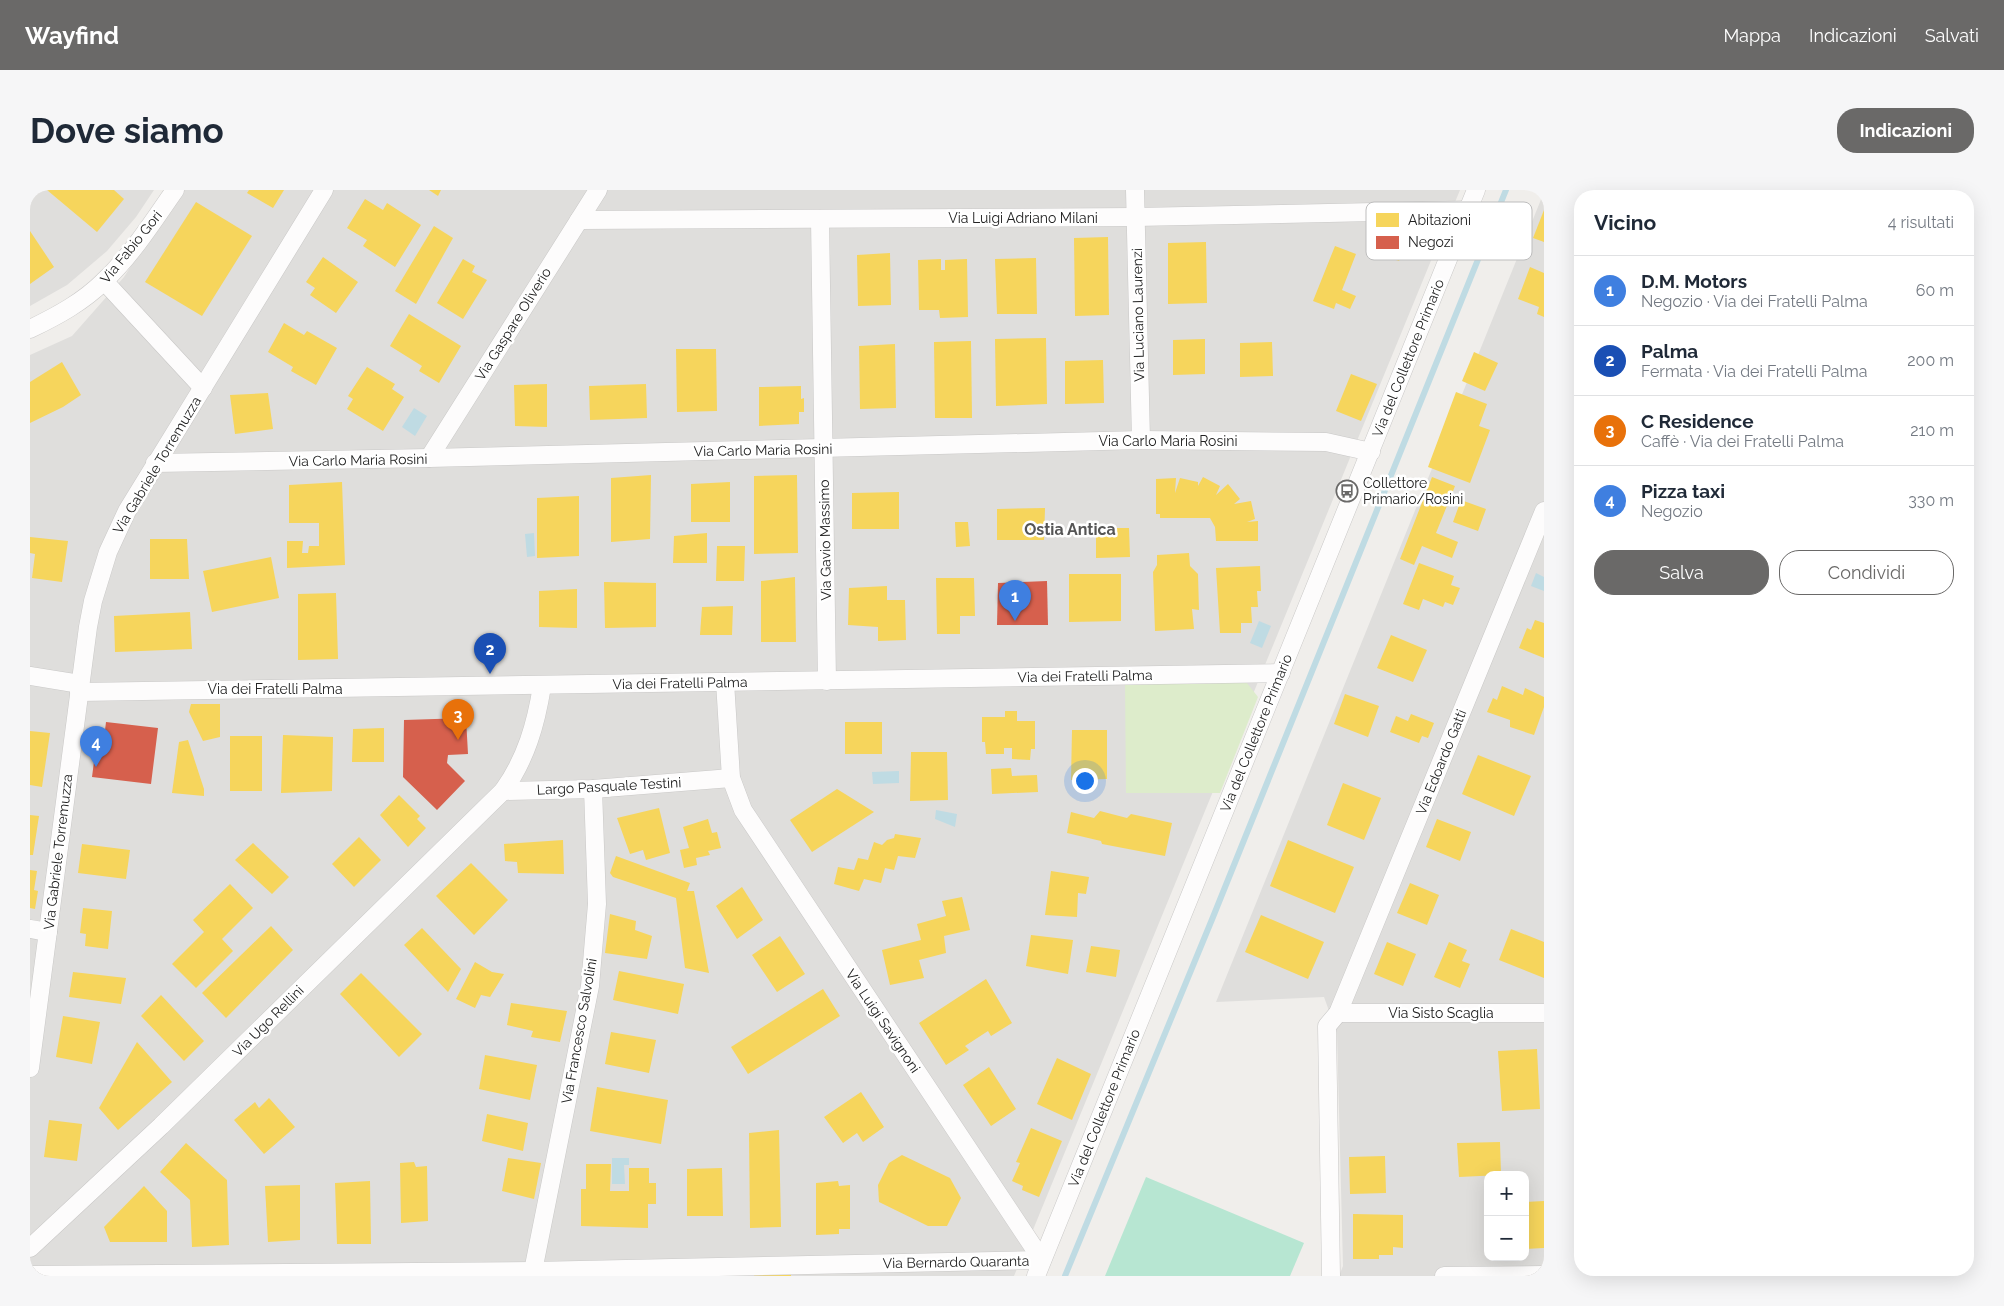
<!DOCTYPE html>
<html lang="it">
<head>
<meta charset="utf-8">
<style>
	body { margin:0; font-family:Raleway,sans-serif; background:#f6f6f7; color:#1f2937 }
	.controls { position:absolute; right:15px; bottom:15px; display:grid; overflow:hidden; border-radius:10px; box-shadow:0 5px 20px #0002 }
	.controls button { width:45px; height:45px; display:grid; place-items:center; padding:0; border:0; border-bottom:1px solid #e0e1e3; background:#fff; color:#1f2937; font:25px sans-serif }
	.you { position:absolute; left:1054px; top:590px; width:18px; height:18px; margin:-12px; border:4px solid #fff; border-radius:50%; background:#1a73e8; box-shadow:0 0 0 8px #1a73e833 }
	.badge { display:grid; place-items:center; width:32px; height:32px; border-radius:50%; background:#6a6968; color:#fff; font-size:16px; font-weight:700 }
	.pin { position:absolute; translate:-50% -41px; filter:drop-shadow(0 1px 2px #0008) }
	.pin::after { content:''; position:absolute; top:26px; width:18px; height:15px; background:inherit; clip-path:polygon(0 0,100% 0,50% 100%) }
	.list { margin:0; padding:0; list-style:none }
	h2 { display:flex; justify-content:space-between; align-items:center; height:65px; margin:0; padding:0 20px; font-size:21px }
	h2 small { font-size:16px; font-weight:400; color:#747a83 }
	.list li { display:grid; grid-template-columns:32px 1fr auto; gap:15px; align-items:center; box-sizing:border-box; height:70px; padding:0 20px; border-top:1px solid #e0e1e3 }
	.list b { display:block; font-size:19px; white-space:nowrap }
	.list p { margin:0; font-size:16px; white-space:nowrap; color:#747a83 }
	.list em { font-size:16px; font-style:normal; color:#747a83 }
	.actions { display:flex; gap:10px; padding:15px 20px }
	.actions a { flex:1; padding:11px 0; border:1px solid #6a6968; border-radius:20px; text-align:center; font-size:18px; color:#6a6968 }
	.actions .main { background:#6a6968; color:#fff }
	.map { position:relative; flex:none; width:1514px; height:1086px; overflow:hidden; border-radius:20px }
	header { display:flex; align-items:center; gap:30px; box-sizing:border-box; height:70px; padding:0 25px; background:#6a6968; color:#fff }
	header strong { font-size:24px }
	nav { display:flex; gap:28px; margin-inline-start:auto; font-size:18px }
	.intro { display:flex; align-items:center; justify-content:space-between; box-sizing:border-box; height:120px; padding:0 30px }
	h1 { margin:0; font-size:35px }
	.button { padding:12px 22px; border-radius:20px; background:#6a6968; color:#fff; font-size:18px; font-weight:700 }
	main { display:flex; gap:30px; padding:0 30px }
	aside { flex:1; background:#fff; border-radius:20px; box-shadow:0 5px 20px #0002 }
	.map>svg:first-child { display:block }
	.residential { fill:#dfdedc; fill-rule:evenodd }
	.grass { fill:#ddeccb }
	.pitch { fill:#b7e6d2 }
	.water { fill:#bfdbe3 }
	.homes { fill:#f6d55c }
	.shops { fill:#d6604d }
	.lines { fill:none; stroke-linecap:round; stroke-linejoin:round }
	.stream { stroke:#bfdbe3; stroke-width:6 }
	.minor-casing { stroke:#c9c8c7; stroke-width:19 }
	.minor { stroke:#fdfcfc; stroke-width:18 }
	.labels { text-anchor:middle; dominant-baseline:central; stroke-width:5; stroke-linejoin:round; paint-order:stroke }
	.street-label { font-size:14px; fill:#222; stroke:#fff }
	.poi-label { font-size:14px; fill:#222; stroke:#fff; text-anchor:start }
	.quarter-label { font-size:16px; font-weight:bold; fill:#555; stroke:#fff }
	.key { fill:#fff; stroke:#bdbdbd; stroke-width:1 }
	.key-label { font-size:14px; fill:#222 }
</style>
</head>
<body>
<header>
<strong>Wayfind</strong>
<nav><a>Mappa</a><a>Indicazioni</a><a>Salvati</a></nav>
</header>
<div class="intro"><h1>Dove siamo</h1><a class="button">Indicazioni</a></div>
<main>
<div class="map">
<svg width="1514" height="1086" viewBox="0 0 1514 1086">
	<rect width="100%" height="100%" fill="#f0eeeb"/>
	<g class="residential">
		<polygon points="0,0 124,0 106,27 77,61 37,95 0,116"/>
		<polygon points="150,0 1430,0 984,1086 0,1086 0,165 42,146 94,87"/>
		<path d="M1514 2V1086H1309L1313 1076 1307 843 1294 807 1186 812ZM1458 985H1495V1067H1458Z"/>
	</g>
	<polygon class="grass" points="1095,493 1217,493 1228,507 1190,603 1096,603"/>
	<polygon class="pitch" points="1116,987 1274,1053 1260,1086 1075,1086"/>
	<g class="water">
		<polygon points="384,218 397,226 385,246 372,237"/>
		<polygon points="504,343 505,366 497,367 495,344"/>
		<polygon points="1506,383 1514,387 1514,401 1501,396"/>
		<polygon points="1229,431 1241,436 1232,458 1220,453"/>
		<polygon points="869,581 869,593 843,594 842,582"/>
		<polygon points="906,620 927,624 925,637 905,629"/>
		<polygon points="582,968 599,968 599,975 594,975 595,994 582,994"/>
	</g>
	<g class="homes">
		<polygon points="17,0 84,0 94,9 67,42"/>
		<polygon points="219,0 254,0 243,18 217,3"/>
		<polygon points="399,0 411,0 408,6"/>
		<polygon points="335,9 353,20 357,13 391,35 365,77 333,56 337,50 317,38"/>
		<polygon points="166,12 222,46 172,126 115,92"/>
		<polygon points="1514,20 1514,52 1503,48"/>
		<polygon points="404,36 423,48 386,114 365,101"/>
		<polygon points="1362,37 1377,43 1378,39 1400,47 1390,68 1374,61 1369,71 1351,65"/>
		<polygon points="0,41 24,77 0,94"/>
		<polygon points="1078,47 1079,125 1045,126 1044,48"/>
		<polygon points="1176,52 1177,113 1138,114 1138,53"/>
		<polygon points="1305,56 1326,64 1312,100 1326,106 1320,119 1306,113 1304,119 1283,111"/>
		<polygon points="860,63 861,115 828,116 827,65"/>
		<polygon points="293,67 328,92 306,123 280,105 285,98 276,92"/>
		<polygon points="1006,68 1007,124 967,124 965,69"/>
		<polygon points="433,69 445,76 442,82 457,90 433,129 407,113"/>
		<polygon points="911,69 911,80 915,80 915,70 937,69 938,127 910,128 909,120 889,120 888,70"/>
		<polygon points="1500,77 1514,83 1514,127 1507,124 1509,117 1488,109"/>
		<polygon points="379,124 431,156 409,193 389,181 392,176 360,156"/>
		<polygon points="254,133 274,145 277,141 307,158 286,195 261,181 263,177 238,162"/>
		<polygon points="1016,148 1017,214 966,216 965,149"/>
		<polygon points="1175,149 1175,184 1143,185 1143,150"/>
		<polygon points="941,151 942,228 905,228 904,152"/>
		<polygon points="1242,152 1243,186 1210,187 1210,153"/>
		<polygon points="865,154 866,218 830,219 829,156"/>
		<polygon points="646,159 686,159 687,221 647,222"/>
		<polygon points="1444,162 1468,173 1455,201 1432,191"/>
		<polygon points="1073,170 1074,213 1035,214 1035,171"/>
		<polygon points="32,172 51,205 33,217 0,233 0,192"/>
		<polygon points="337,177 365,194 362,199 374,207 353,241 317,219 323,209 318,206"/>
		<polygon points="1321,184 1347,194 1331,231 1306,221"/>
		<polygon points="517,194 517,237 485,236 484,195"/>
		<polygon points="616,194 617,228 560,230 559,196"/>
		<polygon points="771,196 771,209 774,208 774,222 769,222 769,234 729,236 729,197"/>
		<polygon points="1426,202 1457,214 1449,236 1460,240 1440,293 1398,277"/>
		<polygon points="238,203 243,239 205,244 200,205"/>
		<polygon points="621,285 620,349 581,352 581,288"/>
		<polygon points="767,285 768,363 724,364 724,286"/>
		<polygon points="1173,287 1190,296 1186,305 1198,294 1210,309 1204,314 1221,311 1225,329 1217,332 1228,331 1228,351 1186,351 1185,337 1180,328 1130,328 1130,324 1126,324 1126,289 1146,288 1145,303 1150,288 1168,292 1168,296"/>
		<polygon points="1402,287 1425,296 1406,343 1428,352 1422,368 1392,356 1384,375 1370,369"/>
		<polygon points="312,292 315,375 257,378 257,351 273,351 272,363 278,363 279,356 289,356 289,333 259,333 259,295"/>
		<polygon points="700,292 700,332 661,332 661,294"/>
		<polygon points="869,302 869,339 822,339 822,303"/>
		<polygon points="549,306 549,366 507,368 507,308"/>
		<polygon points="1431,310 1456,319 1448,341 1423,332"/>
		<polygon points="1015,318 1014,350 967,350 967,319"/>
		<polygon points="925,332 938,332 940,356 926,357"/>
		<polygon points="1066,338 1099,338 1100,367 1066,368"/>
		<polygon points="677,343 677,373 643,373 644,346"/>
		<polygon points="0,347 38,351 32,392 2,388 5,364 0,363"/>
		<polygon points="120,349 157,349 159,389 120,389"/>
		<polygon points="687,356 715,356 714,391 686,391"/>
		<polygon points="1159,363 1160,376 1168,384 1169,420 1162,419 1164,439 1125,441 1123,382 1127,375 1127,365"/>
		<polygon points="241,367 249,408 182,422 173,381"/>
		<polygon points="1389,373 1424,386 1421,395 1430,398 1423,415 1415,412 1413,417 1393,409 1389,420 1373,414"/>
		<polygon points="1230,376 1231,401 1227,401 1228,417 1221,417 1222,433 1211,433 1211,443 1190,443 1186,378"/>
		<polygon points="1039,384 1091,384 1091,431 1039,432"/>
		<polygon points="765,387 766,452 731,452 731,391"/>
		<polygon points="906,388 944,388 945,426 930,426 930,444 907,444"/>
		<polygon points="574,392 626,393 626,437 575,438"/>
		<polygon points="857,396 857,410 875,410 876,450 848,451 848,437 818,435 819,398"/>
		<polygon points="547,399 547,438 509,437 509,401"/>
		<polygon points="306,403 308,469 268,470 268,404"/>
		<polygon points="703,416 702,445 670,445 672,417"/>
		<polygon points="160,422 162,459 85,462 84,426"/>
		<polygon points="1505,430 1514,433 1514,468 1489,458 1497,438 1501,440"/>
		<polygon points="1361,445 1397,460 1383,492 1347,478"/>
		<polygon points="1472,496 1493,505 1495,498 1514,507 1514,517 1504,545 1480,537 1480,530 1457,522 1463,508 1467,510"/>
		<polygon points="1315,504 1349,516 1338,547 1304,534"/>
		<polygon points="161,514 190,514 190,547 173,551 159,522"/>
		<polygon points="975,521 987,521 987,531 1005,531 1005,559 1001,559 1000,570 982,569 982,558 974,558 974,564 956,564 955,552 952,552 952,527 975,527"/>
		<polygon points="1381,524 1404,533 1398,548 1392,546 1389,553 1360,542 1366,526 1378,531"/>
		<rect x="815" y="532" width="37" height="32"/>
		<polygon points="354,538 354,572 322,572 323,539"/>
		<polygon points="1042,540 1077,540 1077,589 1041,590"/>
		<polygon points="0,541 20,543 12,597 0,595"/>
		<polygon points="253,545 303,547 302,601 251,603"/>
		<rect x="200" y="546" width="32" height="55"/>
		<polygon points="158,550 174,599 174,606 142,603 149,552"/>
		<polygon points="881,562 917,562 918,610 880,611"/>
		<polygon points="1448,565 1501,586 1484,626 1432,604"/>
		<polygon points="981,578 982,586 1007,585 1008,602 962,604 961,579"/>
		<polygon points="1313,593 1351,608 1334,650 1297,635"/>
		<polygon points="807,599 844,622 782,662 760,630"/>
		<polygon points="369,605 390,626 387,629 396,638 378,657 350,625"/>
		<polygon points="629,618 640,663 616,670 613,660 600,664 587,628"/>
		<polygon points="1070,621 1097,628 1101,624 1142,633 1135,666 1072,654 1071,651 1037,643 1041,622 1064,628"/>
		<polygon points="0,625 9,626 3,665 0,665"/>
		<polygon points="678,629 682,643 687,642 691,658 678,661 680,665 666,668 667,675 654,678 650,660 659,658 653,637"/>
		<polygon points="1407,629 1441,642 1430,671 1396,657"/>
		<polygon points="865,644 891,648 885,668 868,666 864,680 855,678 851,693 834,689 829,701 804,694 808,677 824,680 828,668 838,670 844,652 852,655 857,650 864,648"/>
		<polygon points="329,647 351,670 324,697 302,674"/>
		<polygon points="533,650 534,684 488,683 487,672 475,671 474,654"/>
		<polygon points="1258,650 1324,677 1305,723 1240,696"/>
		<polygon points="223,653 259,687 242,704 205,670"/>
		<polygon points="52,654 100,660 96,689 48,683"/>
		<polygon points="586,666 660,693 657,701 664,701 679,783 655,778 646,708 583,687 580,683"/>
		<polygon points="441,673 478,710 444,745 406,706"/>
		<polygon points="0,680 7,681 4,700 8,701 5,719 0,718"/>
		<polygon points="1021,681 1059,687 1056,704 1048,703 1047,727 1015,725"/>
		<polygon points="1380,693 1409,705 1397,735 1367,723"/>
		<polygon points="200,694 223,718 192,749 203,761 166,798 142,774 174,742 163,730"/>
		<polygon points="712,697 733,730 707,749 686,716"/>
		<polygon points="932,707 940,740 914,746 916,763 889,770 894,788 860,795 852,760 891,750 887,734 916,726 912,711"/>
		<polygon points="53,718 82,721 78,759 55,756 56,744 50,743"/>
		<polygon points="580,724 606,731 605,740 622,746 617,769 575,763"/>
		<polygon points="1231,725 1294,752 1278,789 1215,762"/>
		<polygon points="241,736 263,760 196,828 172,803"/>
		<polygon points="392,738 431,779 418,802 374,755"/>
		<polygon points="1481,739 1514,752 1514,788 1469,770"/>
		<polygon points="1001,745 1043,750 1038,784 996,776"/>
		<polygon points="750,746 775,784 747,802 722,765"/>
		<polygon points="1357,752 1386,764 1373,796 1344,784"/>
		<polygon points="1419,752 1437,760 1432,771 1440,774 1430,798 1404,787"/>
		<polygon points="1061,756 1090,760 1086,787 1056,782"/>
		<polygon points="445,772 462,782 474,784 460,807 451,805 445,818 426,809"/>
		<polygon points="589,781 654,794 648,824 583,810"/>
		<polygon points="43,782 96,788 91,814 39,807"/>
		<polygon points="331,783 392,844 369,867 310,804"/>
		<polygon points="956,789 982,833 961,846 958,841 935,856 939,860 916,875 889,833"/>
		<polygon points="793,799 810,826 718,884 701,857"/>
		<polygon points="131,805 174,851 154,871 111,826"/>
		<polygon points="481,813 537,821 530,852 501,847 503,841 477,835"/>
		<polygon points="33,826 70,832 62,874 26,867"/>
		<polygon points="581,842 626,850 619,883 575,874"/>
		<polygon points="107,852 142,892 88,940 69,918"/>
		<polygon points="1507,859 1510,919 1472,921 1468,861"/>
		<polygon points="455,865 507,875 500,910 449,899"/>
		<polygon points="1027,868 1061,884 1042,930 1007,914"/>
		<polygon points="959,877 986,919 961,936 933,895"/>
		<polygon points="567,897 638,910 631,954 560,941"/>
		<polygon points="831,902 854,937 833,952 827,943 813,953 794,927"/>
		<polygon points="239,908 265,937 234,964 204,930 225,912 229,918"/>
		<polygon points="457,924 498,933 493,961 452,951"/>
		<polygon points="19,930 52,934 47,971 14,967"/>
		<polygon points="1001,938 1032,951 1009,1007 992,1000 993,996 982,991 990,973 986,972"/>
		<polygon points="749,940 751,1037 720,1038 719,943"/>
		<polygon points="1470,952 1471,985 1429,987 1427,953"/>
		<polygon points="156,953 197,990 199,1055 162,1057 160,1010 130,982"/>
		<polygon points="872,965 920,988 931,1008 917,1036 898,1036 849,1012 848,995 859,973"/>
		<polygon points="1355,966 1356,1003 1320,1004 1319,967"/>
		<polygon points="478,968 511,973 504,1009 472,1001"/>
		<polygon points="384,972 386,977 397,976 398,1031 371,1033 370,973"/>
		<polygon points="556,974 581,974 580,1001 599,1001 599,978 619,978 619,993 626,993 626,1014 618,1014 618,1038 551,1036 551,999 556,999"/>
		<polygon points="692,978 693,1026 657,1026 657,979"/>
		<polygon points="340,991 341,1054 307,1054 305,993"/>
		<polygon points="808,991 809,996 820,995 820,1039 809,1039 809,1044 786,1045 786,993"/>
		<polygon points="270,995 270,1050 238,1052 235,996"/>
		<polygon points="114,996 137,1021 137,1052 80,1052 74,1037"/>
		<polygon points="1514,1011 1514,1058 1495,1059 1495,1012"/>
		<polygon points="1323,1024 1373,1025 1373,1058 1363,1057 1363,1065 1349,1065 1349,1069 1323,1069"/>
		<rect x="724" y="1079" width="37" height="7"/>
	</g>
	<g class="shops">
		<polygon points="1017,391 1018,435 967,435 968,393"/>
		<polygon points="436,528 438,564 418,565 417,573 435,591 407,620 373,587 374,530"/>
		<polygon points="76,532 128,538 121,594 62,587 65,564 72,565"/>
	</g>
	<g class="lines">
		<polyline class="stream" points="1035,1086 1183,727 1476,0"/>
		<g class="minor-casing">
			<g id="minor">
				<polyline points="1105,0 1111,250"/>
				<polyline points="790,29 797,491"/>
				<polyline points="549,30 1106,27 1438,20"/>
				<polyline points="74,91 173,198"/>
				<path d="M0 139C27 126 53 112 74 91 102 65 123 31 145 0"/>
				<polyline points="399,268 568,0"/>
				<polyline points="125,273 399,268 1111,250 1296,252 1341,262"/>
				<polyline points="0,486 50,494"/>
				<polyline points="695,492 701,588 713,620 1012,1070"/>
				<polyline points="49,502 1251,483"/>
				<polyline points="473,601 563,599 701,588"/>
				<polyline points="0,739 18,742"/>
				<polyline points="1308,823 1514,823"/>
				<polyline points="0,878 58,437 63,411 78,362 97,321 294,0"/>
				<path d="M0 1058 131 936 473 601C496 569 506 534 512 496"/>
				<polyline points="503,1081 560,796 567,714 563,599"/>
				<polyline points="0,1085 503,1081 1012,1070"/>
				<polyline points="1006,1086 1446,0"/>
				<polyline points="1301,1086 1297,836 1308,823 1514,321"/>
				<polyline points="1414,1086 1514,1085"/>
			</g>
		</g>
		<use href="#minor" class="minor"/>
	</g>
	<defs>
		<g id="bus-ring" transform="scale(1.125)"><circle r="9.5" fill="#fff" stroke="#6a6968" stroke-width="1.5"/><path d="M-5-6H5V4H4V6H2V4H-2V6H-4V4H-5ZM-3.5-4V0h7V-4ZM-3.5 1.2v1.5H-2V1.2ZM2 1.2v1.5H3.5V1.2Z" fill="#6a6968"/></g>
	</defs>
	<g fill-rule="evenodd">
		<use href="#bus-ring" x="1317" y="301"/>
	</g>
	<g class="labels">
		<g class="street-label">
			<text x="993" y="28">Via Luigi Adriano Milani</text>
			<text transform="translate(101 57) rotate(-51)">Via Fabio Gori</text>
			<text transform="translate(1108 125) rotate(-91)">Via Luciano Laurenzi</text>
			<text transform="translate(483 134) rotate(-58)">Via Gaspare Oliverio</text>
			<text transform="translate(1378 168) rotate(-68)">Via del Collettore Primario</text>
			<text x="1138" y="251">Via Carlo Maria Rosini</text>
			<text transform="translate(733 260) rotate(-1)">Via Carlo Maria Rosini</text>
			<text transform="translate(328 270) rotate(-1)">Via Carlo Maria Rosini</text>
			<text transform="translate(127 275) rotate(-59)">Via Gabriele Torremuzza</text>
			<text transform="translate(795 350) rotate(-91)">Via Gavio Massimo</text>
			<text transform="translate(1055 486) rotate(-1)">Via dei Fratelli Palma</text>
			<text transform="translate(650 493) rotate(-1)">Via dei Fratelli Palma</text>
			<text x="245" y="499">Via dei Fratelli Palma</text>
			<text transform="translate(1226 543) rotate(-68)">Via del Collettore Primario</text>
			<text transform="translate(1411 572) rotate(-68)">Via Edoardo Gatti</text>
			<text transform="translate(579 596) rotate(-3)">Largo Pasquale Testini</text>
			<text transform="translate(28 662) rotate(-83)">Via Gabriele Torremuzza</text>
			<text x="1411" y="823">Via Sisto Scaglia</text>
			<text transform="translate(238 831) rotate(-45)">Via Ugo Rellini</text>
			<text transform="translate(853 831) rotate(56)">Via Luigi Savignoni</text>
			<text transform="translate(549 841) rotate(-80)">Via Francesco Salvolini</text>
			<text transform="translate(1074 918) rotate(-68)">Via del Collettore Primario</text>
			<text transform="translate(926 1072) rotate(-1)">Via Bernardo Quaranta</text>
		</g>
		<g class="poi-label">
			<text x="1333" y="293">Collettore<tspan x="1333" dy="16">Primario/Rosini</tspan></text>
		</g>
		<g class="quarter-label">
			<text x="1040" y="339">Ostia Antica</text>
		</g>
	</g>
	<rect x="1336" y="12" width="166" height="58" rx="8" class="key"/>
	<rect x="1346" y="23" width="23" height="14" fill="#f6d55c"/>
	<rect x="1346" y="46" width="23" height="13" fill="#d6604d"/>
	<g class="key-label">
		<text x="1378" y="35">Abitazioni</text>
		<text x="1378" y="57">Negozi</text>
	</g>
</svg>
<div class="controls">
<button>+</button>
<button>−</button>
</div>
<div class="you"></div>
<div class="pin badge" style="left:985px;top:431px;background:#3f7fe0">1</div>
<div class="pin badge" style="left:460px;top:484px;background:#1a4fb4">2</div>
<div class="pin badge" style="left:428px;top:550px;background:#e8710a">3</div>
<div class="pin badge" style="left:66px;top:577px;background:#3f7fe0">4</div>
</div>
<aside>
<h2>Vicino<small>4 risultati</small></h2>
<ul class="list">
<li><span class="badge" style="background:#3f7fe0">1</span><div><b>D.M. Motors</b><p>Negozio · Via dei Fratelli Palma</p></div><em>60 m</em></li>
<li><span class="badge" style="background:#1a4fb4">2</span><div><b>Palma</b><p>Fermata · Via dei Fratelli Palma</p></div><em>200 m</em></li>
<li><span class="badge" style="background:#e8710a">3</span><div><b>C Residence</b><p>Caffè · Via dei Fratelli Palma</p></div><em>210 m</em></li>
<li><span class="badge" style="background:#3f7fe0">4</span><div><b>Pizza taxi</b><p>Negozio</p></div><em>330 m</em></li>
</ul>
<div class="actions"><a class="main">Salva</a><a>Condividi</a></div>
</aside>
</main>
</body>
</html>
